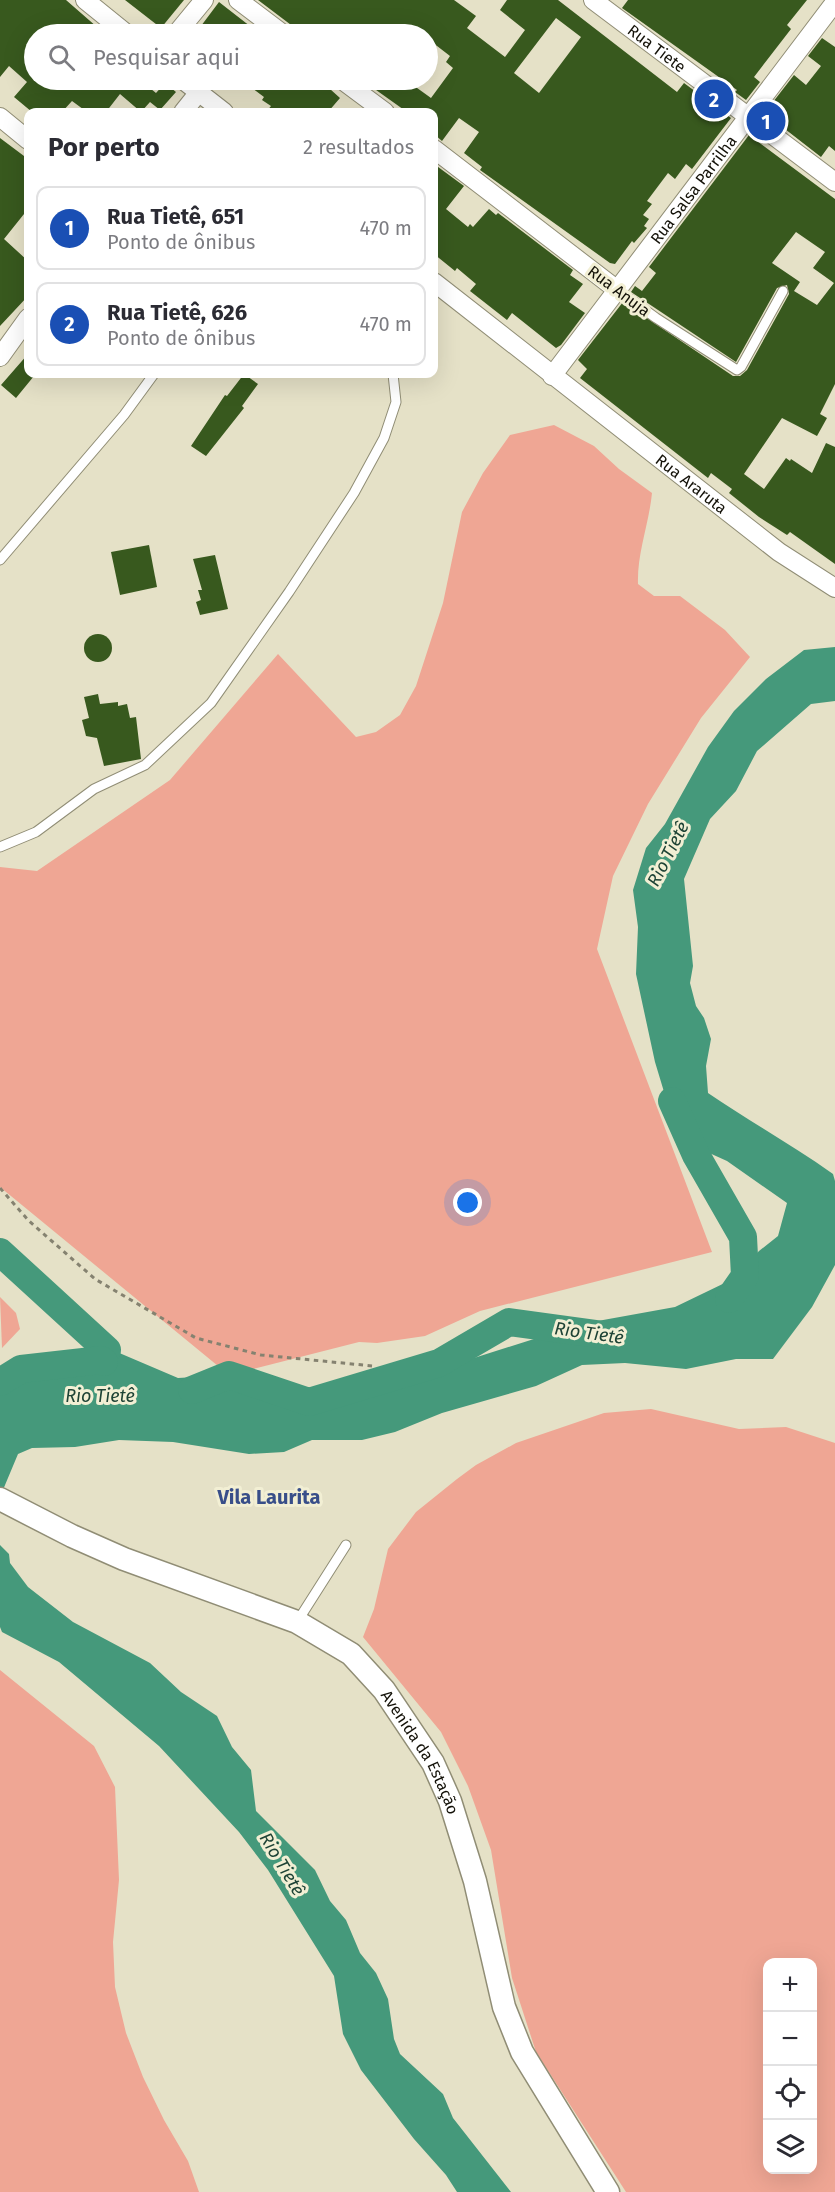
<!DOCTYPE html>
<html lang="pt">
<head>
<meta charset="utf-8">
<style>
	body { margin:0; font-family:"Fira Sans",sans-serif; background:#f2f2f3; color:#2b2b33 }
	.controls { position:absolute; right:18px; bottom:18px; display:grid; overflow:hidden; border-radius:12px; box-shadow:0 6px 24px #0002 }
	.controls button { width:54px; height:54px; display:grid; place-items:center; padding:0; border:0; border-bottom:2px solid #e1e1e2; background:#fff; color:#2b2b33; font:30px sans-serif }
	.you { position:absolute; left:468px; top:1203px; width:21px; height:21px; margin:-15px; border:4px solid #fff; border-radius:50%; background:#1a73e8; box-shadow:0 0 0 9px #1a73e833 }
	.badge { display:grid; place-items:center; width:39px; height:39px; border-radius:50%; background:#111827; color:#fff; font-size:20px; font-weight:700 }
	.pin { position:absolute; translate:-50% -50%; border:3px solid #fff; box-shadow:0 2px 6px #0006 }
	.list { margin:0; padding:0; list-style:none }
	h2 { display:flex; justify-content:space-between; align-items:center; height:78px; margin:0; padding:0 24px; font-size:26px }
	h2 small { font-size:20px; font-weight:400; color:#7c7c81 }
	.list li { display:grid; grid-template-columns:39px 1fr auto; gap:18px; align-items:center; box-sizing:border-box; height:84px; margin:0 12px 12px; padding:0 12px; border:2px solid #e1e1e2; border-radius:12px }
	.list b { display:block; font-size:22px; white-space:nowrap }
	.list p { margin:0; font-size:20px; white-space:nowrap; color:#7c7c81 }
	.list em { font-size:20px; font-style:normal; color:#7c7c81 }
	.icon { flex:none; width:33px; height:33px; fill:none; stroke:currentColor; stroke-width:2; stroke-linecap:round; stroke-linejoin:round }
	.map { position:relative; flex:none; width:835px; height:2192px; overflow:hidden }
	.search { position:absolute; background:#fff; box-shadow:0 6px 24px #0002; left:24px; top:24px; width:414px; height:66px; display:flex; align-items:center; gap:15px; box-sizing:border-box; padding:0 21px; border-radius:33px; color:#7c7c81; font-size:22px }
	.panel { position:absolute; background:#fff; box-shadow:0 6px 24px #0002; left:24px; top:108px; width:414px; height:270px; border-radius:12px }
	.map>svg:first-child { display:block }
	.green { fill:#efa694; fill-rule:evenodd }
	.water { fill:#45997b }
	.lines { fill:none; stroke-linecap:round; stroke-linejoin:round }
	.river { stroke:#45997b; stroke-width:28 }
	.building { fill:#38591e; fill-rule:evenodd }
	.service-casing { stroke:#908d75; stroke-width:11 }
	.minor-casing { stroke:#908d75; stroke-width:20 }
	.tertiary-casing { stroke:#908d75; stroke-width:25 }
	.path { stroke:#858270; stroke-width:3; stroke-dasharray:4.5 4.5; stroke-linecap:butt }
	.service { stroke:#fff; stroke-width:9 }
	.minor { stroke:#fff; stroke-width:18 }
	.tertiary { stroke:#fff; stroke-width:22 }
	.labels { text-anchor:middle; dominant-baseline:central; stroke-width:6; stroke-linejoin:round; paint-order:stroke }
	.street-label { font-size:16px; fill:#131108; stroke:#f2efd4 }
	.water-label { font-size:18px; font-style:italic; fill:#1e4335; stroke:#f2efd4 }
	.quarter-label { font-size:20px; font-weight:bold; fill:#384e89; stroke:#f2efd4 }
</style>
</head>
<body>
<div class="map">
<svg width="835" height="2192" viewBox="0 0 835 2192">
	<rect width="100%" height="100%" fill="#e5e1c7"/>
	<g class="green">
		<path d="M554 425 594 446 619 469 652 493C649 524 637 553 638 584L654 596H680L725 630 750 657 701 718 648 804 613 876 597 949 712 1252 480 1311 425 1336 377 1343 359 1342 229 1375 0 1187V867L37 871 170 780 278 654 356 737 376 732 400 715 416 686 443 603 462 512 483 473 510 435Z"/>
		<polygon points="0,1297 16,1313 20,1329 2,1348"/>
		<path d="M651 1409 739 1429 786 1427 835 1443V2192H626L536 2052 512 1978 491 1850 468 1786 441 1732 363 1637 374 1609 388 1549 416 1512 457 1479 476 1465 516 1443 604 1413ZM768 1962H812V2170H768Z"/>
		<polygon points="0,1670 94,1746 115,1787 119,1880 113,1942 115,1987 126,2033 143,2077 164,2120 188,2161 199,2192 0,2192"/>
	</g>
	<g class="water">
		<path d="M835 647V701L811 704 757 751 736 791 710 819 684 879 693 966 690 983 696 1006 704 1018 711 1039 706 1066 708 1093C749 1121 792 1145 833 1174L835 1181V1265L812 1307 773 1359H736L686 1369 625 1363 582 1365 536 1386 442 1413 395 1432 362 1440H312L284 1452 249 1454 173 1442 119 1440 75 1447 32 1448 18 1454 0 1497V1385L49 1376 87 1349 117 1352 178 1378 229 1375 273 1398 339 1401 581 1324 675 1307 733 1279 759 1251 778 1236 787 1203 727 1161 696 1147 671 1115 655 1062 636 974 638 927 633 890 646 848 665 824 708 747 734 711 766 679 804 650Z"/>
		<polygon points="0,1545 9,1554 10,1563 28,1587 73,1622 150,1663 181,1692 217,1716 232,1747 251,1770 256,1811 315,1870 330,1901 346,1920 360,1953 376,1973 388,1999 394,2039 400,2054 443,2094 453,2118 511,2192 457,2192 446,2175 414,2139 361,2070 343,2034 334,1976 268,1870 239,1832 159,1746 59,1662 2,1632 0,1627"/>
	</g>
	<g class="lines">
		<g class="river">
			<polyline points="672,1101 696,1155 743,1237 745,1276 729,1299"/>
			<polyline points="0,1252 107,1350"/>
			<polyline points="0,1382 21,1369 101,1360 104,1362"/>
			<polyline points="192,1390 229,1375 309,1402 439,1363 509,1322 604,1335"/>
		</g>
	</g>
	<g class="building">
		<polygon points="0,0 66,0 105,34 34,34 34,80 140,80 156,93 165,83 176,92 160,110 150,102 141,112 120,94 106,112 87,112 72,101 62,112 32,112 14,97 27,82 9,66 0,77"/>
		<polygon points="125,0 184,0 161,28"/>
		<path d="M258 0H454L476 16 467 28 505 57 525 30 500 10 507 0H558L677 92 684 83 731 118 692 169 686 164 675 179 668 173 647 201 652 204 643 215 649 219 644 226 647 228 634 243 632 241 615 264 610 263 480 170 482 167 464 153 479 132 459 118 442 141 434 134V112H407L362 80H406L431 98 453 68 446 62 450 56 428 39V34H303ZM556 18 581 37 539 93 514 73Z"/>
		<polygon points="628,0 807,0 787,25 791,29 754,77 760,82 746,100 735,92 737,90 622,8"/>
		<polygon points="219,2 246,23 261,34 195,34"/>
		<polygon points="822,38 835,47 835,151 829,146 821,157 767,115 776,105 773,102 794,75 806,85 821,66 808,56"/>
		<polygon points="241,80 320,80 340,98 328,112 266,112 271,106 262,100 264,97"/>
		<path d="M749 135 835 199V384L820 414 827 418 817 436 782 418 744 474 764 489 786 458 790 461 791 459 812 473 826 443 835 447V564L790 532 787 535 759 517 729 493 732 489 711 473 708 478 580 378 587 369 578 360 623 302 733 376H740L747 370 789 294 787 285 777 288 736 362 631 292 635 286 642 291 656 273 649 267ZM796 232 825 252 813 268 834 283 817 305 794 291 800 282 772 263Z"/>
		<polygon points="0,138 28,159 28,209 4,239 28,261 28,296 0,326"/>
		<polygon points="434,164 464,186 446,209 468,227 470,224 473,227 489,209 496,215 498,213 573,270 570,275 583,284 569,302 585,313 561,345 556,348 512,313 507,320 470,291 476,284 457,268 455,271 434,254"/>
		<polygon points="28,354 28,374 34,376 16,398 1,385"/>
		<polygon points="244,374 258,384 242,406 244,408 206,456 191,446 225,395 227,396"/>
		<polygon points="149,545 157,587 120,595 111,552"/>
		<polygon points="215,555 228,609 200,615 196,602 201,600 198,590 202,590 193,559"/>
		<circle cx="98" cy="648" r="14"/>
		<polygon points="98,694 100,704 118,702 118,706 127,704 130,718 136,717 141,759 104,766 97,738 86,736 82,720 89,718 84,697"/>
	</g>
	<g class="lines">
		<g class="service-casing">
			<g id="service">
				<polyline points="616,289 656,318 737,370 741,367 783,291"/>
				<polyline points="0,560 124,415 154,374"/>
				<polyline points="0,847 36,832 94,789 145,765 211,703 289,592 354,493 384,438 396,402 393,374"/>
				<polyline points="297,1622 346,1545"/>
			</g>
		</g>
		<g class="minor-casing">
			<g id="minor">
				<polyline points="85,0 127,34"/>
				<polyline points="238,0 283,34"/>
				<path id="s1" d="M593 0 835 182"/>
				<polyline points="176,34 204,0"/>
				<polyline points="183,80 224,112"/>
				<polyline points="342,80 385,112"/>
				<polyline points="183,112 199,92"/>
				<polyline points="0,117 28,140"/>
				<polyline points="434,149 616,289"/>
				<path id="s2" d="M434 282 779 552 835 588"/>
				<polyline points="0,357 28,318"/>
				<path id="s3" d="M552 376 835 2"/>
			</g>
		</g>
		<g class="tertiary-casing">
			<g id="tertiary">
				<path id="s4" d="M0 1499 72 1536 124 1559 297 1622 351 1654 384 1690 433 1763 450 1801 475 1881 504 2007 522 2052 608 2192"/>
			</g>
		</g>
		<polyline class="path" points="0,1188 29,1221 95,1279 196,1338 261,1355 373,1366"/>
		<use href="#service" class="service"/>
		<use href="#minor" class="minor"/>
		<use href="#tertiary" class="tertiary"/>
	</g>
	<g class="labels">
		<g class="street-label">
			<text stroke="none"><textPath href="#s1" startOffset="80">Rua Tiete</textPath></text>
			<text stroke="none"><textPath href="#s3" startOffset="234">Rua Salsa Parrilha</textPath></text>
			<text transform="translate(619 291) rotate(37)">Rua Anuja</text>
			<text stroke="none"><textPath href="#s2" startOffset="327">Rua Araruta</textPath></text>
			<text stroke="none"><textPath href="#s4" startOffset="506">Avenida da Estação</textPath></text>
		</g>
		<g class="water-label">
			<text transform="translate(668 854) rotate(-63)">Rio Tietê</text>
			<text transform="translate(589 1333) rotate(8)">Rio Tietê</text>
			<text x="100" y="1396">Rio Tietê</text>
			<text transform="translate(282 1864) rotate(59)">Rio Tietê</text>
		</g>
		<g class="quarter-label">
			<text x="269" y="1497">Vila Laurita</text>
		</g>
	</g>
</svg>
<div class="controls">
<button>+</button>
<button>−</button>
<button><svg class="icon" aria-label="locate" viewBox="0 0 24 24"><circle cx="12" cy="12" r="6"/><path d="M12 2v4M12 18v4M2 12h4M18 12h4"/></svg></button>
<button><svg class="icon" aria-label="layers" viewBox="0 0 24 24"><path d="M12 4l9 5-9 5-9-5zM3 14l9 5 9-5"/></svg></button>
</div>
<div class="you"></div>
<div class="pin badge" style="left:766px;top:121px;background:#1a4fb4">1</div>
<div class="pin badge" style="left:714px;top:99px;background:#1a4fb4">2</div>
<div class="search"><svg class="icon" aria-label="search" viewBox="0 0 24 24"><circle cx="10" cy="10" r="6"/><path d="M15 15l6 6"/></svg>Pesquisar aqui</div>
<section class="panel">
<h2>Por perto<small>2 resultados</small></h2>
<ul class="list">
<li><span class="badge" style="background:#1a4fb4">1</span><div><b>Rua Tietê, 651</b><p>Ponto de ônibus</p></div><em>470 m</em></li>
<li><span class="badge" style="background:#1a4fb4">2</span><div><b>Rua Tietê, 626</b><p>Ponto de ônibus</p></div><em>470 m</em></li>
</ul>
</section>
</div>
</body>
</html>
